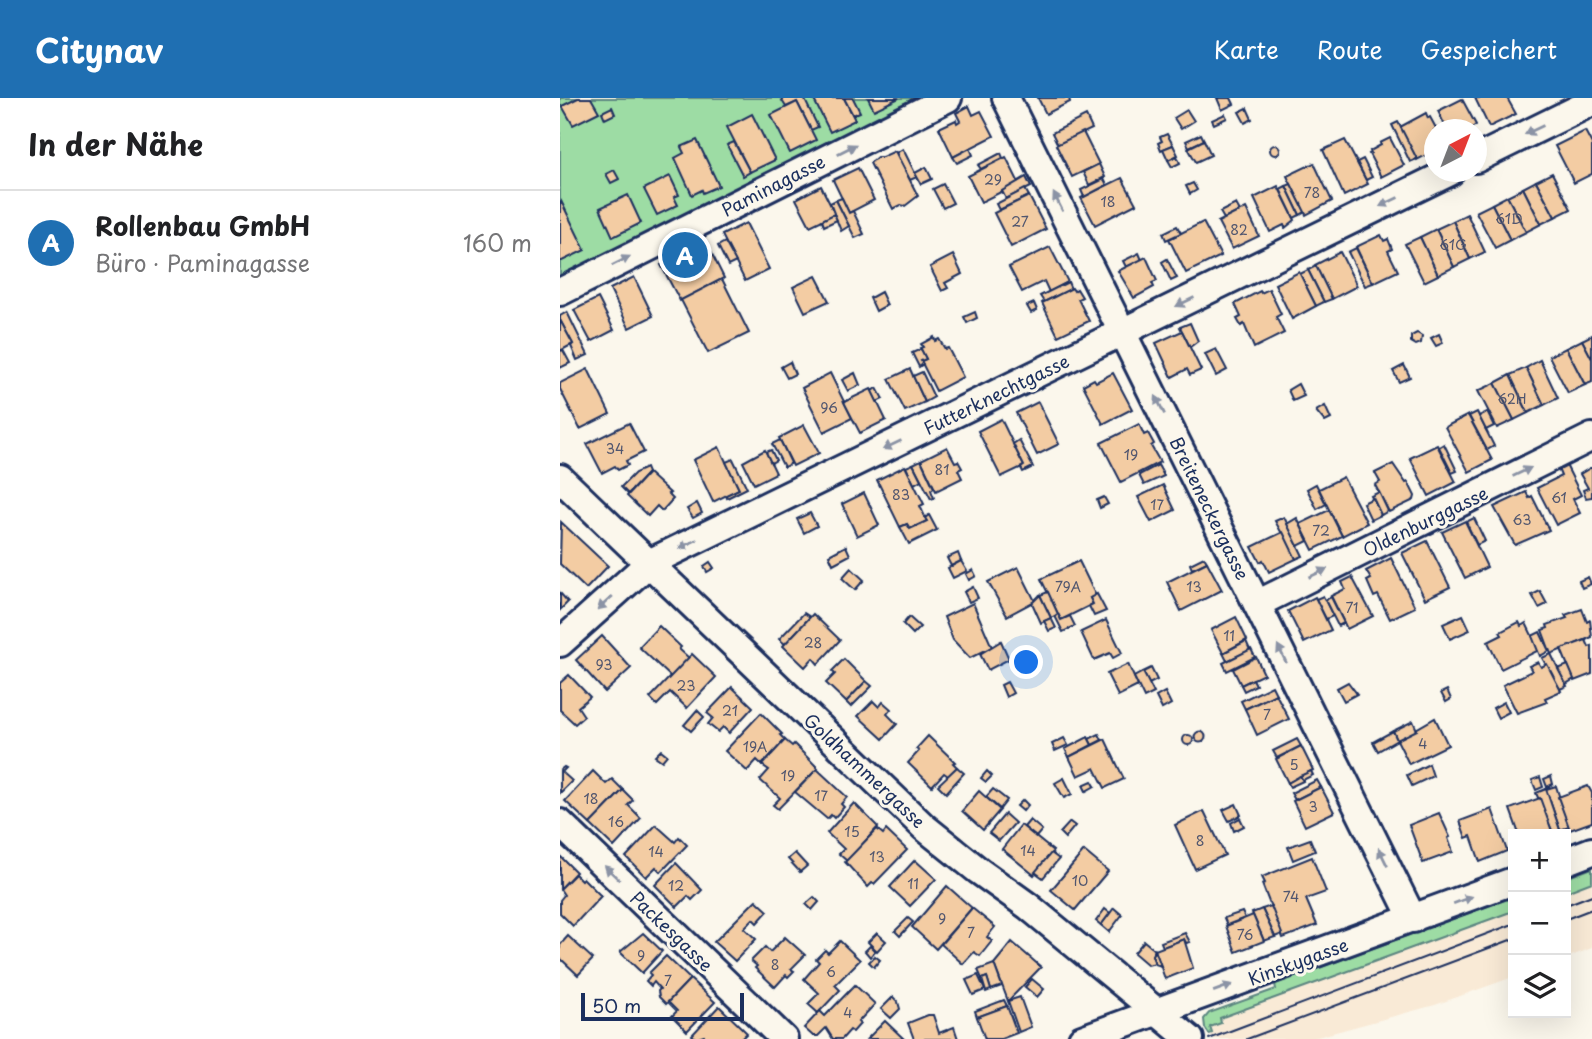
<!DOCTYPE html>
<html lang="de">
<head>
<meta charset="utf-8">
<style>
	body { margin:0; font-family:"Playpen Sans",sans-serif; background:#f6f6f6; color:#202124 }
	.controls { position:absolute; right:21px; bottom:21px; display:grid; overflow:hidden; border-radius:0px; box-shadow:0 7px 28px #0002 }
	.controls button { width:63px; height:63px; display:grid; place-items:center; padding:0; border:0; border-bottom:2px solid #e0e0e0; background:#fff; color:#202124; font:35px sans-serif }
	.compass { position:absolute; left:864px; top:21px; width:63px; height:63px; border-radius:50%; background:#fff; box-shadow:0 7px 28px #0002; rotate:42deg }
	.scale { position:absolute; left:21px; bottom:18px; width:163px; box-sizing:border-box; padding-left:7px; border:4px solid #1b2f5e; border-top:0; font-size:19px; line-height:24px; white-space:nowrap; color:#1b2f5e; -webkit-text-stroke:5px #fbf7ec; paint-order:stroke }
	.you { position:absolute; left:467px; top:565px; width:24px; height:24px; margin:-18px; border:5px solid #fff; border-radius:50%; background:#1a73e8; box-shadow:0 0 0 10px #1a73e833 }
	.badge { display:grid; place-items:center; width:46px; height:46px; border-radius:50%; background:#1f6fb2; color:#fff; font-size:23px; font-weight:700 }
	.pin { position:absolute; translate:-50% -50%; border:4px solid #fff; box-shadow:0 2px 7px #0006 }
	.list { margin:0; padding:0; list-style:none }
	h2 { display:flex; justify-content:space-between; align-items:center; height:91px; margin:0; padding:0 28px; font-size:30px }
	h2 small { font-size:23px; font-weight:400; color:#757577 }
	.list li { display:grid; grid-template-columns:46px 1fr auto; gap:21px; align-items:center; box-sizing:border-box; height:105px; padding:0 28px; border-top:2px solid #e0e0e0 }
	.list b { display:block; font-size:26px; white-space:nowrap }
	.list p { margin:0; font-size:23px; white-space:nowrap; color:#757577 }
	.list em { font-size:23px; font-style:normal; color:#757577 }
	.icon { flex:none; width:38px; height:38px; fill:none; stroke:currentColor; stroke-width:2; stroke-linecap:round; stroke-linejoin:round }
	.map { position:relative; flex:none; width:1032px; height:941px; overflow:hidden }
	header { display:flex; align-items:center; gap:42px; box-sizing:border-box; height:98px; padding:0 35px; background:#1f6fb2; color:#fff }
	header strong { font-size:33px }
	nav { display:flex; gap:38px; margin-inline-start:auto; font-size:24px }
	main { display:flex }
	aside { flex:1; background:#fff }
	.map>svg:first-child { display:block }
	.built { fill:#f9ead6 }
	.green { fill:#9ddca4; stroke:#5c8681; stroke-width:2 }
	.building { fill:#f3cca3; stroke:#1b2f5e; stroke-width:2 }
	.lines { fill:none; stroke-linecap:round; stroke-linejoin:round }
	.street-casing { stroke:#1b2f5e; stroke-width:32 }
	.street { stroke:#fbf7ec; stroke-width:26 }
	.tram { stroke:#1b2f5e; stroke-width:2 }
	.oneway { fill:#8b93a5 }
	.labels { text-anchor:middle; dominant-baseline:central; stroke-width:6; stroke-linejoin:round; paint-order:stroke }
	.number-label { font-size:14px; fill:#51566f }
	.street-label { font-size:18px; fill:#1b2f5e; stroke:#fbf7ec }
</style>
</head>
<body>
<header>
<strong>Citynav</strong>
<nav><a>Karte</a><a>Route</a><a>Gespeichert</a></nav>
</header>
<main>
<aside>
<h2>In der Nähe<small></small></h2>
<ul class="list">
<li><span class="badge">A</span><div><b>Rollenbau GmbH</b><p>Büro · Paminagasse</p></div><em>160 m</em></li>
</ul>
</aside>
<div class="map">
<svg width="1032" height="941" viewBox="0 0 1032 941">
	<rect width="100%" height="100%" fill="#fbf7ec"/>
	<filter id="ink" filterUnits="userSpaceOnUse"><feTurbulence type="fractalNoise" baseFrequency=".0143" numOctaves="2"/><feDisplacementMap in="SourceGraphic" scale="14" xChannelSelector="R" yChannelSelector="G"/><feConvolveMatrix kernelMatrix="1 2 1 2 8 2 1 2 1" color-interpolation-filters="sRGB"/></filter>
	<g filter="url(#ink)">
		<g class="built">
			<polygon points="1032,784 1032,850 1006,860 1006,794"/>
			<polygon points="953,813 953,879 875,907 750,941 655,941 649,936 652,934 650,929 659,921"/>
		</g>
		<g class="green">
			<polygon points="0,0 357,0 0,180"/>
			<polygon points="1032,770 1032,784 1006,794 1006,780"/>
			<polygon points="953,799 953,813 660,920 661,925 650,929 652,935 649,936 645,930 644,921 649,915 716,891 715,886"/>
		</g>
		<g class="building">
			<polygon points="18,0 31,0 39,14 13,27 2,8"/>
			<polygon points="225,0 244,0 258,29 251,32 237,4 226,9 221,1"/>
			<polygon points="253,0 284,0 295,22 270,34"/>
			<polygon points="284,0 293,0 300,14 293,17"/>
			<polygon points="308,0 339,0 314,12"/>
			<polygon points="478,0 509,0 510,4 486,16"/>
			<polygon points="657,0 671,0 674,6 662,12"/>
			<polygon points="915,0 947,0 956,16 929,29"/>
			<polygon points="902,1 916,27 908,32 887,32 878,13"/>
			<polygon points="237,4 256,42 230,55 211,17"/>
			<polygon points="409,8 413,17 421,13 434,38 393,59 379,30 396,22 397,25 400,23 396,15"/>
			<polygon points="52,9 55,16 45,21 42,14"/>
			<polygon points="687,10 692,21 685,25 679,14"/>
			<polygon points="627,12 634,23 621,31 614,20"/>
			<polygon points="866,15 868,20 870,19 877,32 874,32 874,53 857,62 840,29"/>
			<polygon points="192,16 215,62 190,74 167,29"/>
			<polygon points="665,16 667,20 654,26 652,22"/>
			<polygon points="526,18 532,31 498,47 492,35"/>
			<polygon points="838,24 857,61 850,64 832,27"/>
			<polygon points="1025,33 1032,46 1032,76 1014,85 995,48"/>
			<polygon points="523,34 539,66 512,79 496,47"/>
			<polygon points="607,36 613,47 601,52 598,45 602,43 600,39"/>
			<polygon points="641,36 644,42 629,49 626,43"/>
			<polygon points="830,40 844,67 821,79 809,56 811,55 810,53 821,47 820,45"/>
			<polygon points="137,42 159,88 143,95 142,92 132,97 115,60 124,55 121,49"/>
			<polygon points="644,42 651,57 636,64 628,50"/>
			<polygon points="785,42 808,86 784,98 763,52"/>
			<polygon points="174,44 190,74 183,78 167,47"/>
			<circle cx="715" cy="52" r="5"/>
			<polygon points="613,47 618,57 608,62 603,51"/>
			<polygon points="410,50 413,57 397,65 393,59"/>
			<polygon points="343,51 357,79 350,82 336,55"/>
			<polygon points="335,53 358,98 345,108 341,107 333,111 310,65 317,59 322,59"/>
			<polygon points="441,55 443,60 421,71 418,67"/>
			<polygon points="617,58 620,65 612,69 608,62"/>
			<polygon points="446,59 459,85 421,104 408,78"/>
			<polygon points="803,61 812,79 806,82 797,64"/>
			<polygon points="754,65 772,103 746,117 727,78"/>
			<polygon points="539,66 545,79 529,87 523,74"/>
			<polygon points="366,69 372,81 361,86 355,75"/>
			<polygon points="298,70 314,102 289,115 273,82"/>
			<polygon points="54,72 59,81 51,85 46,76"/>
			<polygon points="992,75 1011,111 995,119 976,83"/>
			<polygon points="110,78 119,97 114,99 118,107 97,117 84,91"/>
			<polygon points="466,79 471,89 446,101 442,93"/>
			<polygon points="562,80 576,106 535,127 521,100"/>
			<polygon points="544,81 547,87 524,99 521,92"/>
			<polygon points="976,83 995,119 981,126 963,90"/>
			<polygon points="633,85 637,92 630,96 626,88"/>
			<polygon points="383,86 393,105 383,110 373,91"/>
			<polygon points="731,86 745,114 740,117 726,88"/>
			<polygon points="261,88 275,116 250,128 236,101"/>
			<polygon points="718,88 735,122 725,130 724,127 710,134 694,100"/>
			<polygon points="726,88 740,117 734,120 720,91"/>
			<polygon points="963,90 981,126 966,134 947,98"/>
			<polygon points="465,91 469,98 439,112 436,106"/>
			<polygon points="68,97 81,125 53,139 40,110"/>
			<polygon points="469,98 486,131 451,149 434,115"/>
			<polygon points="947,98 966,134 950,142 932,106"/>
			<polygon points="282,100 289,115 293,113 304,136 295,140 276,102"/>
			<polygon points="276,102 289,128 281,133 270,105"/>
			<polygon points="1,103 25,152 0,164 0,104"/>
			<polygon points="676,106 680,113 664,121 660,114"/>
			<polygon points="932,106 950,142 935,150 916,114"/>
			<polygon points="686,110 699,138 672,151 658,124"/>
			<polygon points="274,116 277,122 264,128 262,122"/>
			<polygon points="907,116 925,154 910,161 893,123"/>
			<polygon points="893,123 910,161 894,169 876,131"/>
			<polygon points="643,124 661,158 626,175 609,141"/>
			<polygon points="186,125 209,171 185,183 162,137"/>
			<polygon points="617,128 621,135 606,142 603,135"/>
			<polygon points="876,131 894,169 878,177 860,139"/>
			<polygon points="821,137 824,143 828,141 832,151 828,153 838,173 813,185 796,149"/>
			<polygon points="860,139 878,177 864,184 845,146"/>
			<polygon points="146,144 164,180 120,203 101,167"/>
			<polygon points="165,144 176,164 168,168 158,148"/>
			<polygon points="490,149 508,184 489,194 484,183 462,194 449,169"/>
			<polygon points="796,150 813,185 805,188 788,154"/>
			<polygon points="780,154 797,188 772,201 755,167"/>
			<polygon points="579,155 582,162 566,169 563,163"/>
			<polygon points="393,157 402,176 385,185 388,190 382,193 370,169"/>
			<polygon points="586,159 597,183 592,185 594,189 574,200 558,173"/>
			<polygon points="607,161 617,180 611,183 602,164"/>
			<polygon points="756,168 772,201 764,204 748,172"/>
			<polygon points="748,172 764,204 756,208 740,176"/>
			<polygon points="739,174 756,208 732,221 715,186"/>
			<polygon points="256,178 269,203 245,214 233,189"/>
			<polygon points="74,179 93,218 69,230 50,191"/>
			<polygon points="162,181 189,235 148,255 121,202"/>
			<polygon points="508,184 511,191 484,204 480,198"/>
			<polygon points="512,190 514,193 517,191 522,199 518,201 529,223 498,238 482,205"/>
			<polygon points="709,191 721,216 716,219 724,235 694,250 684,226 681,228 677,221 681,219 675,206 700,193 701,195"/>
			<polygon points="321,194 327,207 316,213 310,200"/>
			<polygon points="38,200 54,232 31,244 14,212"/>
			<polygon points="474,205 477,212 471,215 467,208"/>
			<polygon points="7,214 28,257 17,262 11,248 13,246 0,222 0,218"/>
			<polygon points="415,214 417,220 407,225 404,219"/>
			<polygon points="0,222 13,246 0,253"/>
			<polygon points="630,225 638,243 630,249 620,229"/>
			<polygon points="622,233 641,272 630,277 627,271 612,279 596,245"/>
			<polygon points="857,235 862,238 861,245 856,247 851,244 851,238"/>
			<polygon points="879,236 883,245 876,248 871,240"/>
			<polygon points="1032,237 1032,261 1022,242"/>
			<polygon points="374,239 375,243 379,241 385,251 388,250 403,279 376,293 361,263 366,261 360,250 363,249 361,246"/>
			<polygon points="1022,242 1032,261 1032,284 1025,287 1006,250"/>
			<polygon points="1006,250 1025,287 1008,295 989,258"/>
			<polygon points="361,251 366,261 361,263 363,266 359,269 352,255"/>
			<polygon points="656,251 667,272 656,278 645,256"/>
			<polygon points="3,252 10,265 0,270 0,253"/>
			<polygon points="980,262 998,300 984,307 966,270"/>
			<polygon points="230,264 235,276 227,280 221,269"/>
			<polygon points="844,267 850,279 839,284 833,273"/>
			<polygon points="966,270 984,307 968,315 950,277"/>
			<polygon points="28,271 50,316 20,331 0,291 0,285"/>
			<polygon points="350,271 365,304 345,313 329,281"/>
			<polygon points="362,274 374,299 365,304 353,278"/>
			<polygon points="270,275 292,320 264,334 242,290"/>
			<polygon points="295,275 300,287 288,293 282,282"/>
			<polygon points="553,275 572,311 543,326 523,287 534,281 536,284"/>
			<polygon points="950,277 968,315 954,322 935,285"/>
			<polygon points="935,285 954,322 937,330 918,293"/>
			<polygon points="738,286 744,298 733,303 728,292"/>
			<polygon points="317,290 323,301 317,304 311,293"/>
			<polygon points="311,291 326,322 300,335 284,304"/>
			<polygon points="478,304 499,346 477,357 456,315"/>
			<polygon points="765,308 771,321 765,324 756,313"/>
			<polygon points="917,314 934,348 927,352 909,318"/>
			<polygon points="927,314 934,328 926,332 919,318"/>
			<polygon points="908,317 932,362 909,374 885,329"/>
			<polygon points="441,321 464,368 441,379 418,333"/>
			<polygon points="69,325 84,354 66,363 68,367 58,372 55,368 42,375 27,346"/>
			<polygon points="579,326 584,337 588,335 594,346 591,348 600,364 561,384 541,345"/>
			<polygon points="244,327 259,355 233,368 219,340"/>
			<polygon points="220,342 231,365 224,369 212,346"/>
			<polygon points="459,342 473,369 463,374 461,370 464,368 453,346"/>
			<polygon points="884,346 897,373 892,375 879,349"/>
			<polygon points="877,347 896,384 869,398 850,360"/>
			<polygon points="159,349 179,391 153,404 133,362"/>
			<polygon points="387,349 395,364 398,363 402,370 398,372 402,380 376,393 361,362"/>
			<polygon points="205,352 216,375 194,386 183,364"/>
			<polygon points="211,352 216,362 211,365 206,354"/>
			<polygon points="173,361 187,390 167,400 166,397 179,391 166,364"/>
			<polygon points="361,362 374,390 371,392 374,400 371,401 353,366"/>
			<polygon points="353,366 361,382 354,386 346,369"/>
			<polygon points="833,366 846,385 848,384 855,398 854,402 829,414 815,387 820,384 815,375"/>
			<polygon points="598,367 604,378 584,387 579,377"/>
			<polygon points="1006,367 1021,397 1013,401 1020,415 996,427 977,390 1001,378 998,371"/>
			<polygon points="345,368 364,406 360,408 367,423 350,431 347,426 340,429 317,382"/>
			<polygon points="86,370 88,375 68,396 61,389 75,375"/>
			<polygon points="1030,370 1032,370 1032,399 1026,400 1023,392 1028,390 1020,376"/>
			<polygon points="88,375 110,395 108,396 113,401 102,413 97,408 88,418 67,398"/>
			<polygon points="783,379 807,425 782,438 759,391"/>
			<polygon points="756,386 766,406 757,411 747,391"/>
			<polygon points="603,387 615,412 591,424 578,399"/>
			<polygon points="819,394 828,413 821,417 811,398"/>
			<polygon points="966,394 969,400 972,398 989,432 955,447 934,409"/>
			<polygon points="304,395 319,427 297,438 282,406"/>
			<polygon points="544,399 548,406 540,410 537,402"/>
			<polygon points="813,400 821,417 811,422 803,405"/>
			<polygon points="137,405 142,415 133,420 127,411"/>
			<polygon points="769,412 782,438 753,452 740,426"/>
			<polygon points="250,415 257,428 244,435 237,421"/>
			<polygon points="369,417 377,432 349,446 340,429 347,426 350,431 367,423 365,420"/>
			<polygon points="724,419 743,458 736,461 715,423"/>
			<polygon points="737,420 748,443 738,448 727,426"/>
			<polygon points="914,420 925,443 917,447 906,424"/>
			<polygon points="905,423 927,469 905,480 882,434"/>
			<polygon points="1,424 48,468 26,491 0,466"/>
			<polygon points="723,434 736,461 709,474 703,462 700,464 692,449"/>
			<polygon points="867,443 890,489 865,501 842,455"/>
			<polygon points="286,448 290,457 273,466 269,457"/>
			<polygon points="398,455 401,463 391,468 387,460"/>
			<polygon points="644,459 647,464 632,471 630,466"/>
			<polygon points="831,460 855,509 830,521 818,497 814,499 807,483 811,481 806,473"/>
			<polygon points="401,463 407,473 393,480 388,470"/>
			<polygon points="519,463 536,498 530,500 533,506 501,522 481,481"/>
			<polygon points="150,464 154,470 147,474 144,468"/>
			<polygon points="647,464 662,492 621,513 607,484"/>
			<polygon points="458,469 475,503 447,518 428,484"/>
			<polygon points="291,470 304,482 295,492 282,480"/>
			<polygon points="413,472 416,478 409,482 406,476"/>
			<polygon points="792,479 813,518 787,531 771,498 785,491 782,484"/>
			<polygon points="1028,479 1031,486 1022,490 1019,483"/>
			<polygon points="413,489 418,500 409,504 404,494"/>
			<polygon points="980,493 987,506 979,510 972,497"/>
			<polygon points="488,494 498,516 491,520 480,497"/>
			<polygon points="0,495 8,504 0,512"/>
			<polygon points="537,496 546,513 534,518 529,508 533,506 530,500"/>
			<polygon points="480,497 491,520 481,525 472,505"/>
			<polygon points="763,498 773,518 766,521 756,501"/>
			<polygon points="755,499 771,532 744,545 728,513"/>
			<polygon points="771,499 784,525 778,528 765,502"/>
			<polygon points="413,505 432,549 410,560 393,542 384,519"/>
			<polygon points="1022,511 1027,524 1030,522 1032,539 991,556 982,532 988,530 987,527 1007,520 1005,517"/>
			<polygon points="244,515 250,519 225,546 219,541"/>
			<polygon points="253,516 280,542 258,566 253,560 245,569 223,548"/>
			<polygon points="498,516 501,522 510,518 515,528 503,534 495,518"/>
			<polygon points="903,517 910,532 890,541 883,526"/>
			<polygon points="349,519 360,529 353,536 343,526"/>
			<polygon points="676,519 687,542 663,555 651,532"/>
			<polygon points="491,520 496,530 489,533 484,523"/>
			<polygon points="546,522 562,555 553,560 550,555 534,562 521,534"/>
			<polygon points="959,524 961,528 966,525 979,552 941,571 928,544 942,537 940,534"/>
			<polygon points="99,528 121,549 119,551 129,560 111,579 79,549"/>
			<polygon points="980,534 989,553 980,558 972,538"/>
			<polygon points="42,538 71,570 45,594 16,562"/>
			<polygon points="1026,542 1029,549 1032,548 1032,576 1014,583 1001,551"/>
			<polygon points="441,543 449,561 428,572 420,556"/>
			<polygon points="686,543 690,552 667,563 663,555"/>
			<polygon points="691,551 695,559 667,573 663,565"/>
			<polygon points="132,556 156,579 127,610 110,594 97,607 90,600"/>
			<polygon points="991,556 1007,588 1000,591 982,560"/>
			<polygon points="696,559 704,576 681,587 673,571"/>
			<polygon points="284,561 306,583 286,604 266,585 275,576 272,573"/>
			<polygon points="978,564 981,569 987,566 1001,593 985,600 987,604 957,615 943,587 972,573 969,568"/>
			<polygon points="568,566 578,588 558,598 547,576"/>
			<polygon points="1008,567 1014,581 1006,586 998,571"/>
			<polygon points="591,570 597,582 589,586 583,574"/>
			<polygon points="583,574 594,595 584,600 574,579"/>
			<polygon points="9,577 30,599 18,609 24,618 15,626 0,612 0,585"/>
			<polygon points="693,581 696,587 684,593 681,587"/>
			<polygon points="306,583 312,588 291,609 286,604"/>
			<polygon points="447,584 453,595 446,599 441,587"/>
			<polygon points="788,584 797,596 784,603 777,590"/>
			<polygon points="712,588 716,596 685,611 681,603"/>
			<polygon points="172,589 193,609 169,635 163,629 158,634 148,626 153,620 147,615"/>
			<polygon points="887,592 891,601 886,604 881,595"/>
			<polygon points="605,594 611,606 602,611 596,599"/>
			<polygon points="716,596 729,621 697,637 685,611"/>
			<polygon points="313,603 319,609 323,604 331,611 327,616 337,626 323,641 298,618"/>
			<polygon points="944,604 949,614 938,620 933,610"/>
			<polygon points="137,612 144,619 131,633 124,627"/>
			<polygon points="201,615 222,636 220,637 225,642 202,667 197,662 187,673 165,653"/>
			<polygon points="875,620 888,647 849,666 837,642"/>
			<polygon points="853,623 857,632 837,642 833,633"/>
			<polygon points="833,633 837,642 818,653 813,644"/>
			<circle cx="640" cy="639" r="5.5"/>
			<polygon points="539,636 542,642 532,647 529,641"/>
			<circle cx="628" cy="642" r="5"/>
			<polygon points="368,638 395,664 393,665 397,669 388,678 384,675 372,688 348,665 359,653 356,651"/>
			<polygon points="528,639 532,647 509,659 505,651"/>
			<polygon points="504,640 508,647 495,653 492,646"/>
			<polygon points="545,641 564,681 545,690 535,670 518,678 509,659"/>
			<polygon points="737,641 741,648 717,660 713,653"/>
			<polygon points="225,642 232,648 234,646 258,670 218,711 213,707 220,700 200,682 209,672 202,667"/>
			<polygon points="741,648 753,672 728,685 716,661"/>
			<polygon points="101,652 107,657 102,663 95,658"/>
			<polygon points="869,666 873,678 852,688 847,677"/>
			<polygon points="4,669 6,670 2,674 12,683 0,695 0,672"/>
			<polygon points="397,669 404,675 386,695 378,687"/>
			<polygon points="257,671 287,699 281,706 284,709 274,720 271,717 267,721 235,694"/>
			<polygon points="33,673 46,686 52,681 63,692 30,726 5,703"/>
			<polygon points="427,673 432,678 426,684 421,680"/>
			<polygon points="751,673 753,677 743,682 740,678"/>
			<polygon points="740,678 743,683 730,689 728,685"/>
			<polygon points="991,678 993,686 987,689 984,681"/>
			<polygon points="980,679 983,689 976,692 972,682"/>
			<polygon points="504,680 512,696 504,700 495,685"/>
			<polygon points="757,682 761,689 735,702 731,695"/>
			<polygon points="532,683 535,688 526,693 523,687"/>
			<polygon points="996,688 1009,729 1000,732 986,691"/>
			<polygon points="1028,688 1032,695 1032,724 1010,732 998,699"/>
			<polygon points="761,689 774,714 745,728 733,703"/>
			<polygon points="433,691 447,702 440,711 426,699"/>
			<polygon points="986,691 1000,732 993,735 976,695"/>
			<polygon points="63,692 73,702 68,707 81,720 54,749 30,726"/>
			<polygon points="419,693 440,712 423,732 402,713"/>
			<polygon points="980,700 993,736 959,736 950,711"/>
			<polygon points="463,702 468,707 463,713 457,708"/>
			<polygon points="294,705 318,729 287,763 279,756 284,751 267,735"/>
			<polygon points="676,706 681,717 669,723 663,712"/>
			<polygon points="932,711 947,753 920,764 911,738 906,740 900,723"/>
			<polygon points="644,713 665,757 635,771 615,727"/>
			<polygon points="879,715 890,739 888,740 893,754 863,765 849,727"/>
			<polygon points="445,716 455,725 439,743 429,735"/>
			<polygon points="680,720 684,728 674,733 671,725"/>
			<polygon points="470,722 482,732 476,739 464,729"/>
			<polygon points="510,724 515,728 505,740 500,735"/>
			<polygon points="96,727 115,744 119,739 127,747 101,774 96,769 86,779 66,759"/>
			<polygon points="461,727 493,753 474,777 442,751"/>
			<polygon points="317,731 323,736 326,732 347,752 314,786 312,785 308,789 285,764"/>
			<polygon points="750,741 755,753 733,762 728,749"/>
			<polygon points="524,753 548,773 515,812 491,792"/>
			<polygon points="235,755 247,768 240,774 228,761"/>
			<polygon points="491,755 499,761 483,780 475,774"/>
			<polygon points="0,758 16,774 0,791"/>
			<polygon points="752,759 766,794 746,801 757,827 723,840 702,786 705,785 702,779"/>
			<polygon points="355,762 376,781 350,808 330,789"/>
			<polygon points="116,765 142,792 132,802 128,798 117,809 95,787"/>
			<polygon points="15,776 21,782 23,780 41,798 13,828 0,815 0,802 4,797 0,791"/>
			<polygon points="387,788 412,810 376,851 352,829"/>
			<polygon points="254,799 259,804 252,812 246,806"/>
			<polygon points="196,802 208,813 197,825 193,821 184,830 196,841 175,863 154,844"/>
			<polygon points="711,808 722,836 715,839 702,811"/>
			<polygon points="412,810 435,829 427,839 432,843 420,858 414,854 403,866 381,846"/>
			<polygon points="554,810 562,817 549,834 541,827"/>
			<polygon points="545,811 550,815 541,827 536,823"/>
			<polygon points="702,811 715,839 704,843 692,815"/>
			<polygon points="682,814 685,820 667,827 664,820"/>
			<polygon points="693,817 704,843 676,854 666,828"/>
			<polygon points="348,820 353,824 340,838 335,833"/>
			<polygon points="83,835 102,853 82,875 60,854"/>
			<polygon points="317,835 326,843 317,853 308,844"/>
			<polygon points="625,835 630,844 626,845 624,841 603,849 601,844"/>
			<polygon points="8,838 33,861 18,877 0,860 0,847"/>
			<polygon points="225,839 245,857 231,871 234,873 228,879 226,877 215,889 195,870 197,868 191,863 205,849 210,854"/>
			<polygon points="624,841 633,870 605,881 595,852"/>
			<polygon points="280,843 300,862 275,887 280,892 258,915 248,906 259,895 244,881 259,864 256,861 265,852 268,855"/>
			<polygon points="584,843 595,852 592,857 595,865 588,867 574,855"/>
			<polygon points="452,844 481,869 448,903 434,866"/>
			<polygon points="310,848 315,853 310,859 305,853"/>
			<polygon points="595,852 601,868 595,866 592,857"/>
			<polygon points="106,858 130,881 106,906 99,899 98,893 100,891 94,884 91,888 86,883 91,877 89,875"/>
			<polygon points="315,858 320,862 314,869 309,864"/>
			<polygon points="434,866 442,888 431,892 427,879 422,881 418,872"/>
			<polygon points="418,877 425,892 413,897 406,882"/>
			<polygon points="427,879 431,892 426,894 422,881"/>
			<polygon points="130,881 155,904 127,933 112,918 117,913 108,904"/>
			<polygon points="472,881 484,891 477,899 465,889"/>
			<polygon points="295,887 315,906 298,924 300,926 293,934 290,932 282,941 273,941 266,930 258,938 253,938 244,930 260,913 265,918"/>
			<polygon points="333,899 338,904 340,911 331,920 321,911"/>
			<polygon points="460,899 471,929 459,934 448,903"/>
			<polygon points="444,902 447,908 417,919 415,913"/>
			<polygon points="159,908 187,935 181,941 147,941 144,938 136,941 132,937"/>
			<polygon points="447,908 457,935 441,941 425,941 417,919"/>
			<polygon points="368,917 373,917 379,935 394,929 398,941 354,941 348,925"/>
			<polygon points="325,923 344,941 307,941"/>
		</g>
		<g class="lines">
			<g class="street-casing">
				<g id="street">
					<polyline points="446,0 853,821"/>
					<polyline points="916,61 1032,4"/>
					<polyline points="0,194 388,0"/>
					<polyline points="0,380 364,729 419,773 468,808 630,941"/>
					<polyline points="697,506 1032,339"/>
					<polyline points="0,545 89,465 890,74"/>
					<polyline points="0,725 224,941"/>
					<polyline points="1006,763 1032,753"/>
					<polyline points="522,941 953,783"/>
				</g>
			</g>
			<use href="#street" class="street"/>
			<g class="tram">
				<polyline points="1006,807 1032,797"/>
				<polyline points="1006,821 1032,811"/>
				<polyline points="649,941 953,826"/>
				<polyline points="687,941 953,841"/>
			</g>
		</g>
		<defs><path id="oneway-solid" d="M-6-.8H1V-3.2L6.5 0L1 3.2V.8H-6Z" transform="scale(1.75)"/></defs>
		<g class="oneway">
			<use href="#oneway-solid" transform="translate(974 32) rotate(154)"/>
			<use href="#oneway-solid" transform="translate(287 51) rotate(-27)"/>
			<use href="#oneway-solid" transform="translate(498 104) rotate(-117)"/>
			<use href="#oneway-solid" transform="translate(829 104) rotate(154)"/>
			<use href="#oneway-solid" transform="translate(61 163) rotate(-27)"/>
			<use href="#oneway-solid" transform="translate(625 204) rotate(154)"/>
			<use href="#oneway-solid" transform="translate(600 307) rotate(-116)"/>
			<use href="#oneway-solid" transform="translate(332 347) rotate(154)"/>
			<use href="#oneway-solid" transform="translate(962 374) rotate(-26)"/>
			<use href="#oneway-solid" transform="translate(128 446) rotate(154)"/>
			<use href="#oneway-solid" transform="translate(758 475) rotate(-26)"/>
			<use href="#oneway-solid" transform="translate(45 505) rotate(138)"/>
			<use href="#oneway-solid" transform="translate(722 556) rotate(-116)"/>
			<use href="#oneway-solid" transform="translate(823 759) rotate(-116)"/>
			<use href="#oneway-solid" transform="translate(52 775) rotate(-136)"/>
			<use href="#oneway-solid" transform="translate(903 802) rotate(-21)"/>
			<use href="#oneway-solid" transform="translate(663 890) rotate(-20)"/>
		</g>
	</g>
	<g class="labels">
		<g class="number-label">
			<text x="433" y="81">29</text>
			<text x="752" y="94">78</text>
			<text x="548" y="103">18</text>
			<text x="949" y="120">61D</text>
			<text x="460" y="123">27</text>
			<text x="679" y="131">82</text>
			<text x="893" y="146">61G</text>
			<text x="952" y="300">62H</text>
			<text x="269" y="309">96</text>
			<text x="55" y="350">34</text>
			<text x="571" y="356">19</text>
			<text x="382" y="371">81</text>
			<text x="341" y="396">83</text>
			<text x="999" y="399">61</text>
			<text x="597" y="406">17</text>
			<text x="962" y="421">63</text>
			<text x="761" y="432">72</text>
			<text x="508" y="488">79A</text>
			<text x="634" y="488">13</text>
			<text x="792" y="509">71</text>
			<text x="669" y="537">11</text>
			<text x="253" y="544">28</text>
			<text x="44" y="566">93</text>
			<text x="126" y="587">23</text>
			<text x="170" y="612">21</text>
			<text x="707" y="616">7</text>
			<text x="863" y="645">4</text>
			<text x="195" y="648">19A</text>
			<text x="734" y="666">5</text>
			<text x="228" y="677">19</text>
			<text x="261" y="697">17</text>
			<text x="31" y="700">18</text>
			<text x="753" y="708">3</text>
			<text x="56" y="723">16</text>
			<text x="292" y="733">15</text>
			<text x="640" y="742">8</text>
			<text x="468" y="752">14</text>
			<text x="96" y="753">14</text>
			<text x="317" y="758">13</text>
			<text x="520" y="782">10</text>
			<text x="353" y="785">11</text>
			<text x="116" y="787">12</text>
			<text x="731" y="798">74</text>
			<text x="382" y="820">9</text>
			<text x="411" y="834">7</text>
			<text x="685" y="836">76</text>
			<text x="81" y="857">9</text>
			<text x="215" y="866">8</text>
			<text x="271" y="873">6</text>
			<text x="108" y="882">7</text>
			<text x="288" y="914">4</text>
		</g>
		<g class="street-label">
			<text transform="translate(213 87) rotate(-27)">Paminagasse</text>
			<text transform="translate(436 296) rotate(-26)">Futterknechtgasse</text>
			<text transform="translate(650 410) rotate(64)">Breiteneckergasse</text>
			<text transform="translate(865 423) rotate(-26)">Oldenburggasse</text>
			<text transform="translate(305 672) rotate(43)">Goldhammergasse</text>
			<text transform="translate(112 833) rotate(44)">Packesgasse</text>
			<text transform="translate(738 863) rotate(-20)">Kinskygasse</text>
		</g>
	</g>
</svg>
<div class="controls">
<button>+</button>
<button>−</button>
<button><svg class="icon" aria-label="layers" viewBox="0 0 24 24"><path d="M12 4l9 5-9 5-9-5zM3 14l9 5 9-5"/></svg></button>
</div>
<svg class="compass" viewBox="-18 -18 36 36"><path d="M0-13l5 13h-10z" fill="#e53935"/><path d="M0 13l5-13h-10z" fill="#757577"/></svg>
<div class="scale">50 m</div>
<div class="you"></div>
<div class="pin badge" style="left:125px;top:157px">A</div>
</div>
</main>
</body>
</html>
